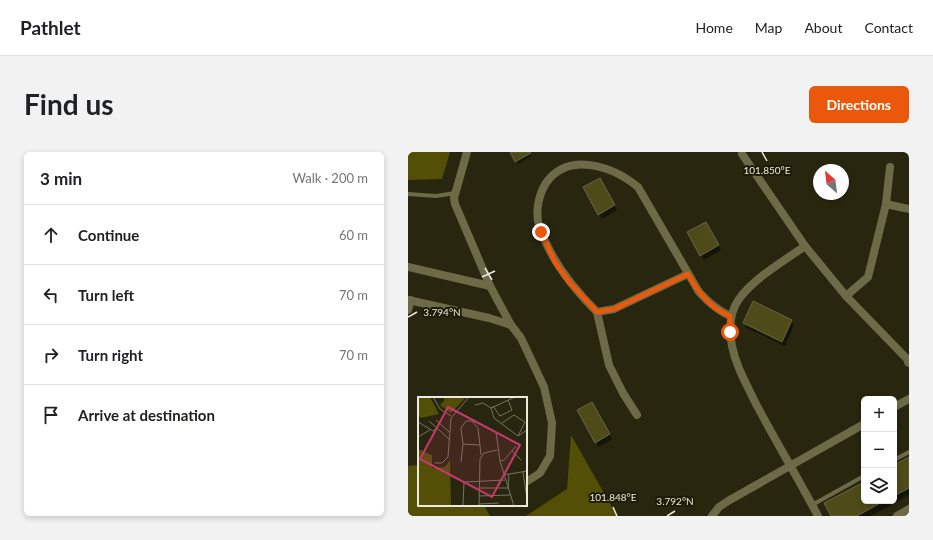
<!DOCTYPE html>
<html lang="en">
<head>
<meta charset="utf-8">
<style>
	body { margin:0; font-family:Lato,sans-serif; background:#f2f2f2; color:#202124 }
	.controls { position:absolute; right:12px; bottom:12px; display:grid; overflow:hidden; border-radius:6px; box-shadow:0 2px 6px #0003 }
	.controls button { width:36px; height:36px; display:grid; place-items:center; padding:0; border:0; border-bottom:1px solid #e0e0e0; background:#fff; color:#202124; font:20px sans-serif }
	.compass { position:absolute; left:405px; top:12px; width:36px; height:36px; border-radius:50%; background:#fff; box-shadow:0 2px 6px #0003; rotate:332deg }
	.stop { position:absolute; width:12px; height:12px; margin:-9px; border:3px solid #ea580c; border-radius:50%; background:#fff }
	.stop.end { background:#ea580c; border-color:#fff; box-shadow:0 1px 4px #0008 }
	.list { margin:0; padding:0; list-style:none }
	h2 { display:flex; justify-content:space-between; align-items:center; height:52px; margin:0; padding:0 16px; font-size:17px }
	h2 small { font-size:13px; font-weight:400; color:#757577 }
	.list li { display:grid; grid-template-columns:26px 1fr auto; gap:12px; align-items:center; box-sizing:border-box; height:60px; padding:0 16px; border-top:1px solid #e0e0e0 }
	.list b { display:block; font-size:15px; white-space:nowrap }
	.list em { font-size:13px; font-style:normal; color:#757577 }
	.icon { flex:none; width:22px; height:22px; fill:none; stroke:currentColor; stroke-width:2; stroke-linecap:round; stroke-linejoin:round }
	.map { position:relative; flex:none; width:501px; height:364px; overflow:hidden; border-radius:6px }
	header { display:flex; align-items:center; gap:24px; box-sizing:border-box; height:56px; padding:0 20px; background:#fff; border-bottom:1px solid #e0e0e0 }
	header strong { font-size:19px }
	nav { display:flex; gap:22px; margin-inline-start:auto; font-size:14px }
	.intro { display:flex; align-items:center; justify-content:space-between; box-sizing:border-box; height:96px; padding:0 24px }
	h1 { margin:0; font-size:28px }
	.button { padding:10px 18px; border-radius:6px; background:#ea580c; color:#fff; font-size:14px; font-weight:700 }
	main { display:flex; gap:24px; padding:0 24px }
	aside { flex:1; background:#fff; border-radius:6px; box-shadow:0 2px 6px #0003 }
	.map>svg:first-child { display:block }
	.green { fill:#544f06 }
	.shadow { fill:#0007 }
	.building { fill:#4f4b18; stroke:#66654c }
	.lines { fill:none; stroke-linecap:round; stroke-linejoin:round }
	.service { stroke:#6d6b47; stroke-width:4 }
	.minor { stroke:#6d6b47; stroke-width:8 }
	.tertiary { stroke:#6d6b47; stroke-width:10 }
	.route { stroke:#ea580c; stroke-width:5 }
	.ticks { fill:none; stroke:#ebeadc; stroke-width:1.5 }
	.inset-road { fill:none; stroke:#767461; stroke-width:1 }
	.view { fill:#c8386e; fill-opacity:0.15; stroke:#c8386e; stroke-width:2 }
	.inset-edge { fill:none; stroke:#ebeadc; stroke-width:2 }
	.ticks-label { font-size:10px; text-anchor:middle; fill:#ebeadc; stroke:#1e1c06; stroke-width:4; stroke-linejoin:round; paint-order:stroke }
</style>
</head>
<body>
<header>
<strong>Pathlet</strong>
<nav><a>Home</a><a>Map</a><a>About</a><a>Contact</a></nav>
</header>
<div class="intro"><h1>Find us</h1><a class="button">Directions</a></div>
<main>
<aside>
<h2>3 min<small>Walk · 200 m</small></h2>
<ul class="list">
<li><svg class="icon" aria-label="ahead" viewBox="0 0 24 24"><path d="M12 20V5M6 11l6-6 6 6"/></svg><div><b>Continue</b></div><em>60 m</em></li>
<li><svg class="icon" aria-label="left" viewBox="0 0 24 24"><path d="M17 20v-9H6M10 6l-5 5 5 5"/></svg><div><b>Turn left</b></div><em>70 m</em></li>
<li><svg class="icon" aria-label="right" viewBox="0 0 24 24"><path d="M7 20v-9h11M14 6l5 5-5 5"/></svg><div><b>Turn right</b></div><em>70 m</em></li>
<li><svg class="icon" aria-label="arrive" viewBox="0 0 24 24"><path d="M6 21V4h12l-3 4 3 4H6"/></svg><div><b>Arrive at destination</b></div></li>
</ul>
</aside>
<div class="map">
<svg width="501" height="364" viewBox="0 0 501 364">
	<rect width="100%" height="100%" fill="#28260f"/>
	<g class="green">
		<polygon points="0,0 42,0 34,27 0,28"/>
		<polygon points="163,283 209,364 118,364 159,337"/>
		<polygon points="11,313 11,353 76,353 82,364 0,364 0,314"/>
	</g>
	<g class="shadow">
		<polygon points="103,0 121,0 123,4 110,12"/>
		<polygon points="191,27 209,58 194,67 176,36"/>
		<polygon points="298,71 313,98 296,108 281,81"/>
		<polygon points="346,151 384,169 386,173 377,194 339,176 336,171"/>
		<polygon points="184,251 204,287 191,295 170,258"/>
		<polygon points="501,306 501,343 463,364 424,364 456,331 456,349 486,349 486,315"/>
	</g>
	<g class="building">
		<polygon points="102,0 122,0 123,1 107,10"/>
		<polygon points="192,26 207,53 190,63 175,35"/>
		<polygon points="298,70 311,93 292,104 279,80"/>
		<polygon points="345,149 384,168 374,190 335,171"/>
		<polygon points="184,250 202,282 187,291 169,258"/>
		<polygon points="501,305 501,336 486,344 486,313"/>
		<polygon points="456,330 456,349 476,349 449,364 423,364 416,351"/>
	</g>
	<g class="lines">
		<g class="service">
			<polyline points="0,42 28,44 47,41"/>
			<polyline points="486,308 501,300"/>
			<polyline points="404,353 456,324"/>
		</g>
		<g class="minor">
			<polyline points="59,0 46,46 47,52 82,134 103,173 113,186 136,235 144,271 142,304 132,321 118,330"/>
			<polyline points="334,2 397,94 438,144 501,209"/>
			<polyline points="478,52 501,57"/>
			<path d="M397 94C376 109 346 126 331 147 321 161 321 178 324 194 328 214 338 231 347 250 367 288 390 326 410 364"/>
			<polyline points="0,115 82,134"/>
			<path d="M280 122 206 157 189 160C169 140 152 120 140 95 136 87 132 79 130 69 128 57 131 42 138 31 160 0 203 13 230 35L291 140C301 151 309 158 322 164"/>
			<polyline points="438,144 460,125 478,52 482,15"/>
			<polyline points="0,148 81,166 103,173"/>
			<polyline points="0,158 3,148"/>
			<polyline points="189,160 201,213 215,241 229,263"/>
			<polyline points="486,255 501,247"/>
			<polyline points="304,364 311,355 320,349 456,272"/>
			<polyline points="489,364 501,357"/>
		</g>
		<polyline class="tertiary" points="501,209 501,210"/>
	</g>
	<g class="lines">
		<path class="route" d="M133 80 147 110 162 131 189 160 206 157 280 122C290 140 302 156 322 164V180"/>
	</g>
	<path class="ticks" d="M354 0 359 9M77 116 84 128M74 125 87 119M0 165 9 160M205 355 209 364M259 364 267 359"/>
	<g transform="translate(10 245)">
		<rect width="109" height="109" fill="#28260f"/>
		<path d="M0 0H12L21 17 3 21 0 19ZM25 0H48L33 16 22 8 27 3ZM0 52 14 58V71L27 70 32 63 33 109H0Z" fill="#544f06"/>
		<path class="inset-road" d="M15 0 22 12 33 19M57 8 65 6 73 11 97 0M75 9 82 19 94 13 90 3M73 11 76 21 100 39 109 33M18 23 31 35M11 24 31 42M0 25 15 34 19 31M84 26 96 18 107 25 100 39M78 35 82 64 96 109M0 40 12 33M61 48 45 47 43 31 48 24H54L60 31 63 58M94 54 103 63M82 64 86 63 98 49M43 65 45 47M17 66H24L30 60 33 21 51 0M105 75 109 102M86 78 109 74M61 91H90L91 77M61 99 92 98M61 107 81 106M45 109 46 85 87 83M61 109 62 62 66 56 79 53"/>
		<path class="view" d="M30 10 102 48 74 100 2 62Z"/>
		<rect width="109" height="109" class="inset-edge"/>
	</g>
	<g class="ticks-label">
		<text x="359" y="22">101.850°E</text>
		<text x="34" y="164">3.794°N</text>
		<text x="205" y="349">101.848°E</text>
		<text x="267" y="353">3.792°N</text>
	</g>
</svg>
<div class="controls">
<button>+</button>
<button>−</button>
<button><svg class="icon" aria-label="layers" viewBox="0 0 24 24"><path d="M12 4l9 5-9 5-9-5zM3 14l9 5 9-5"/></svg></button>
</div>
<svg class="compass" viewBox="-18 -18 36 36"><path d="M0-13l5 13h-10z" fill="#e53935"/><path d="M0 13l5-13h-10z" fill="#757577"/></svg>
<div class="stop" style="left:322px;top:180px"></div>
<div class="stop end" style="left:133px;top:80px"></div>
</div>
</main>
</body>
</html>
